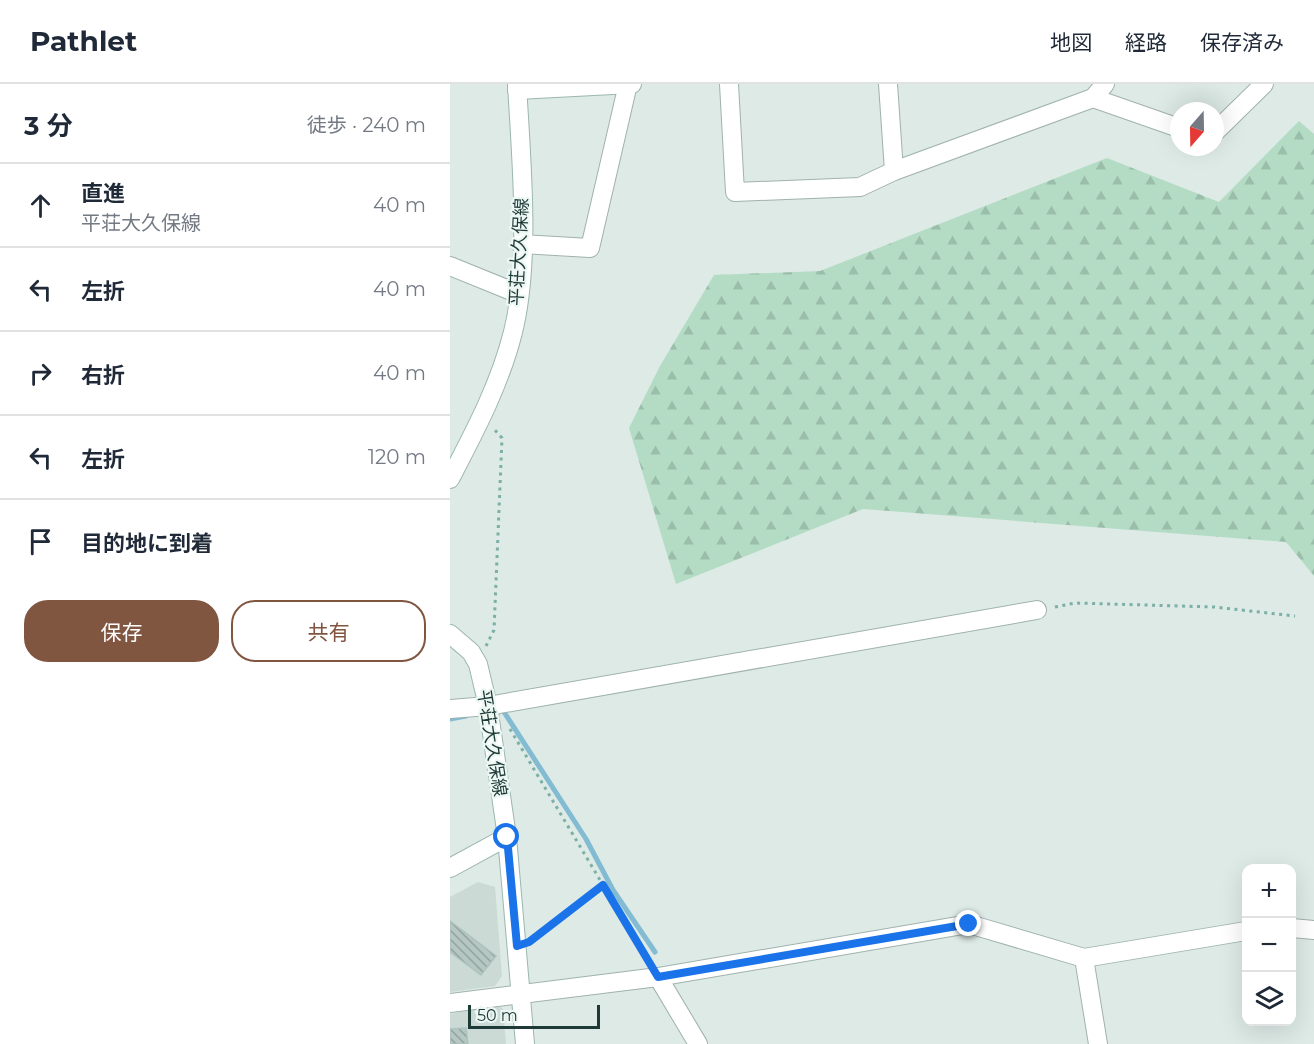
<!DOCTYPE html>
<html lang="ja">
<head>
<meta charset="utf-8">
<style>
	body { margin:0; font-family:Montserrat,"Noto Sans JP",sans-serif; background:#f6f6f7; color:#1f2937 }
	.controls { position:absolute; right:18px; bottom:18px; display:grid; overflow:hidden; border-radius:12px; box-shadow:0 6px 24px #0002 }
	.controls button { width:54px; height:54px; display:grid; place-items:center; padding:0; border:0; border-bottom:2px solid #e0e1e3; background:#fff; color:#1f2937; font:30px sans-serif }
	.compass { position:absolute; left:720px; top:18px; width:54px; height:54px; border-radius:50%; background:#fff; box-shadow:0 6px 24px #0002; rotate:200deg }
	.scale { position:absolute; left:18px; bottom:15px; width:132px; box-sizing:border-box; padding-left:6px; border:3px solid #1e3a36; border-top:0; font-size:16px; line-height:21px; white-space:nowrap; color:#1e3a36; -webkit-text-stroke:4px #edf7f3; paint-order:stroke }
	.stop { position:absolute; width:18px; height:18px; margin:-14px; border:4px solid #1a73e8; border-radius:50%; background:#fff }
	.stop.end { background:#1a73e8; border-color:#fff; box-shadow:0 2px 6px #0008 }
	.list { margin:0; padding:0; list-style:none }
	h2 { display:flex; justify-content:space-between; align-items:center; height:78px; margin:0; padding:0 24px; font-size:26px }
	h2 small { font-size:20px; font-weight:400; color:#747a83 }
	.list li { display:grid; grid-template-columns:39px 1fr auto; gap:18px; align-items:center; box-sizing:border-box; height:84px; padding:0 24px; border-top:2px solid #e0e1e3 }
	.list b { display:block; font-size:22px; white-space:nowrap }
	.list p { margin:0; font-size:20px; white-space:nowrap; color:#747a83 }
	.list em { font-size:20px; font-style:normal; color:#747a83 }
	.actions { display:flex; gap:12px; padding:18px 24px }
	.actions a { flex:1; padding:14px 0; border:2px solid #815641; border-radius:24px; text-align:center; font-size:21px; color:#815641 }
	.actions .main { background:#815641; color:#fff }
	.icon { flex:none; width:33px; height:33px; fill:none; stroke:currentColor; stroke-width:2; stroke-linecap:round; stroke-linejoin:round }
	.map { position:relative; flex:none; width:864px; height:960px; overflow:hidden }
	header { display:flex; align-items:center; gap:36px; box-sizing:border-box; height:84px; padding:0 30px; background:#fff; border-bottom:2px solid #e0e1e3 }
	header strong { font-size:28px }
	nav { display:flex; gap:33px; margin-inline-start:auto; font-size:21px }
	main { display:flex }
	aside { flex:1; background:#fff }
	.map>svg:first-child { display:block }
	.built { fill:#cbdad5 }
	.forest { fill:url(#forest-firs) }
	.lines { fill:none; stroke-linecap:round; stroke-linejoin:round }
	.stream { stroke:#82bbd2; stroke-width:5 }
	.building { fill:url(#building-back-hatch); stroke:#afc3be; stroke-width:1.5 }
	.street-casing { stroke:#a0b2ae; stroke-width:20 }
	.secondary-casing { stroke:#9cb6b0; stroke-width:20 }
	.path { stroke:#7cafa6; stroke-width:3; stroke-dasharray:3 4.5; stroke-linecap:butt }
	.street { stroke:#fff; stroke-width:18 }
	.secondary { stroke:#fff; stroke-width:18 }
	.route { stroke:#1a73e8; stroke-width:8 }
	.labels { text-anchor:middle; dominant-baseline:central; stroke-width:4.5; stroke-linejoin:round; paint-order:stroke }
	.street-label { font-size:18px; fill:#1e3a36; stroke:#edf7f3 }
</style>
</head>
<body>
<header>
<strong>Pathlet</strong>
<nav><a>地図</a><a>経路</a><a>保存済み</a></nav>
</header>
<main>
<aside>
<h2>3 分<small>徒歩 · 240 m</small></h2>
<ul class="list">
<li><svg class="icon" aria-label="ahead" viewBox="0 0 24 24"><path d="M12 20V5M6 11l6-6 6 6"/></svg><div><b>直進</b><p>平荘大久保線</p></div><em>40 m</em></li>
<li><svg class="icon" aria-label="left" viewBox="0 0 24 24"><path d="M17 20v-9H6M10 6l-5 5 5 5"/></svg><div><b>左折</b></div><em>40 m</em></li>
<li><svg class="icon" aria-label="right" viewBox="0 0 24 24"><path d="M7 20v-9h11M14 6l5 5-5 5"/></svg><div><b>右折</b></div><em>40 m</em></li>
<li><svg class="icon" aria-label="left" viewBox="0 0 24 24"><path d="M17 20v-9H6M10 6l-5 5 5 5"/></svg><div><b>左折</b></div><em>120 m</em></li>
<li><svg class="icon" aria-label="arrive" viewBox="0 0 24 24"><path d="M6 21V4h12l-3 4 3 4H6"/></svg><div><b>目的地に到着</b></div></li>
</ul>
<div class="actions"><a class="main">保存</a><a>共有</a></div>
</aside>
<div class="map">
<svg width="864" height="960" viewBox="0 0 864 960">
	<defs>
		<pattern id="forest-firs" width="22" height="20" patternUnits="userSpaceOnUse" patternTransform="scale(1.5)"><rect width="22" height="20" fill="#b4dcc5"/><path d="M5 1l3.5 6h-7zM16 11l3.5 6h-7z" fill="#9abeaa"/></pattern>
		<pattern id="building-back-hatch" width="6" height="6" patternUnits="userSpaceOnUse" patternTransform="scale(1.5)"><rect width="6" height="6" fill="#b5c7c2"/><path d="M-1 5l2 2M0 0l6 6M5-1l2 2" fill="none" stroke="#93a39e"/></pattern>
	</defs>
	<rect width="100%" height="100%" fill="#ddeae6"/>
	<g class="built">
		<polygon points="28,798 45,803 52,892 45,902 0,908 0,813"/>
		<polygon points="46,920 53,925 56,960 0,960 0,930"/>
	</g>
	<polygon class="forest" points="849,37 864,50 864,492 836,458 413,425 226,500 179,344 210,282 264,191 370,187 657,74 769,118"/>
	<g class="lines">
		<g class="stream">
			<polyline points="54,628 136,755 163,806 205,868"/>
			<polyline points="0,635 16,632"/>
		</g>
	</g>
	<g class="building">
		<polygon points="0,837 46,872 31,891 0,868"/>
		<polygon points="16,944 18,960 0,960 0,945"/>
	</g>
	<g class="lines">
		<g class="street-casing">
			<g id="street">
				<polyline points="279,0 285,108 410,103 444,87 643,14 729,44"/>
				<polyline points="438,0 444,87"/>
				<polyline points="643,14 655,0"/>
				<polyline points="765,48 814,0"/>
				<polyline points="71,160 140,164 178,0"/>
				<polyline points="0,182 69,210"/>
				<polyline points="0,625 38,622 587,526"/>
				<polyline points="842,844 864,846"/>
				<polyline points="634,874 796,847"/>
				<polyline points="208,893 248,960"/>
				<polyline points="0,919 208,893 519,840 634,874 648,960"/>
			</g>
		</g>
		<g class="secondary-casing">
			<g id="secondary">
				<polyline points="67,6 182,0"/>
				<path d="M0 395C25 347 50 300 63 248 81 176 71 74 67 0"/>
				<polyline points="0,550 21,568 28,580 38,622 57,753 75,960"/>
				<polyline points="0,784 57,753"/>
			</g>
		</g>
		<g class="path">
			<polyline points="605,523 625,519 764,523 845,532"/>
			<polyline points="36,562 44,546 52,354 44,345"/>
			<polyline points="60,645 153,801"/>
			<polyline points="83,855 153,801 198,876"/>
		</g>
		<use href="#street" class="street"/>
		<use href="#secondary" class="secondary"/>
	</g>
	<g class="lines">
		<polyline class="route" points="57,753 67,862 79,858 153,801 208,893 519,840"/>
	</g>
	<g class="labels">
		<g class="street-label">
			<text transform="translate(69 168) rotate(-87)">平荘大久保線</text>
			<text transform="translate(42 659) rotate(81)">平荘大久保線</text>
		</g>
	</g>
</svg>
<div class="controls">
<button>+</button>
<button>−</button>
<button><svg class="icon" aria-label="layers" viewBox="0 0 24 24"><path d="M12 4l9 5-9 5-9-5zM3 14l9 5 9-5"/></svg></button>
</div>
<svg class="compass" viewBox="-18 -18 36 36"><path d="M0-13l5 13h-10z" fill="#e53935"/><path d="M0 13l5-13h-10z" fill="#747a83"/></svg>
<div class="scale">50 m</div>
<div class="stop" style="left:57px;top:753px"></div>
<div class="stop end" style="left:519px;top:840px"></div>
</div>
</main>
</body>
</html>
